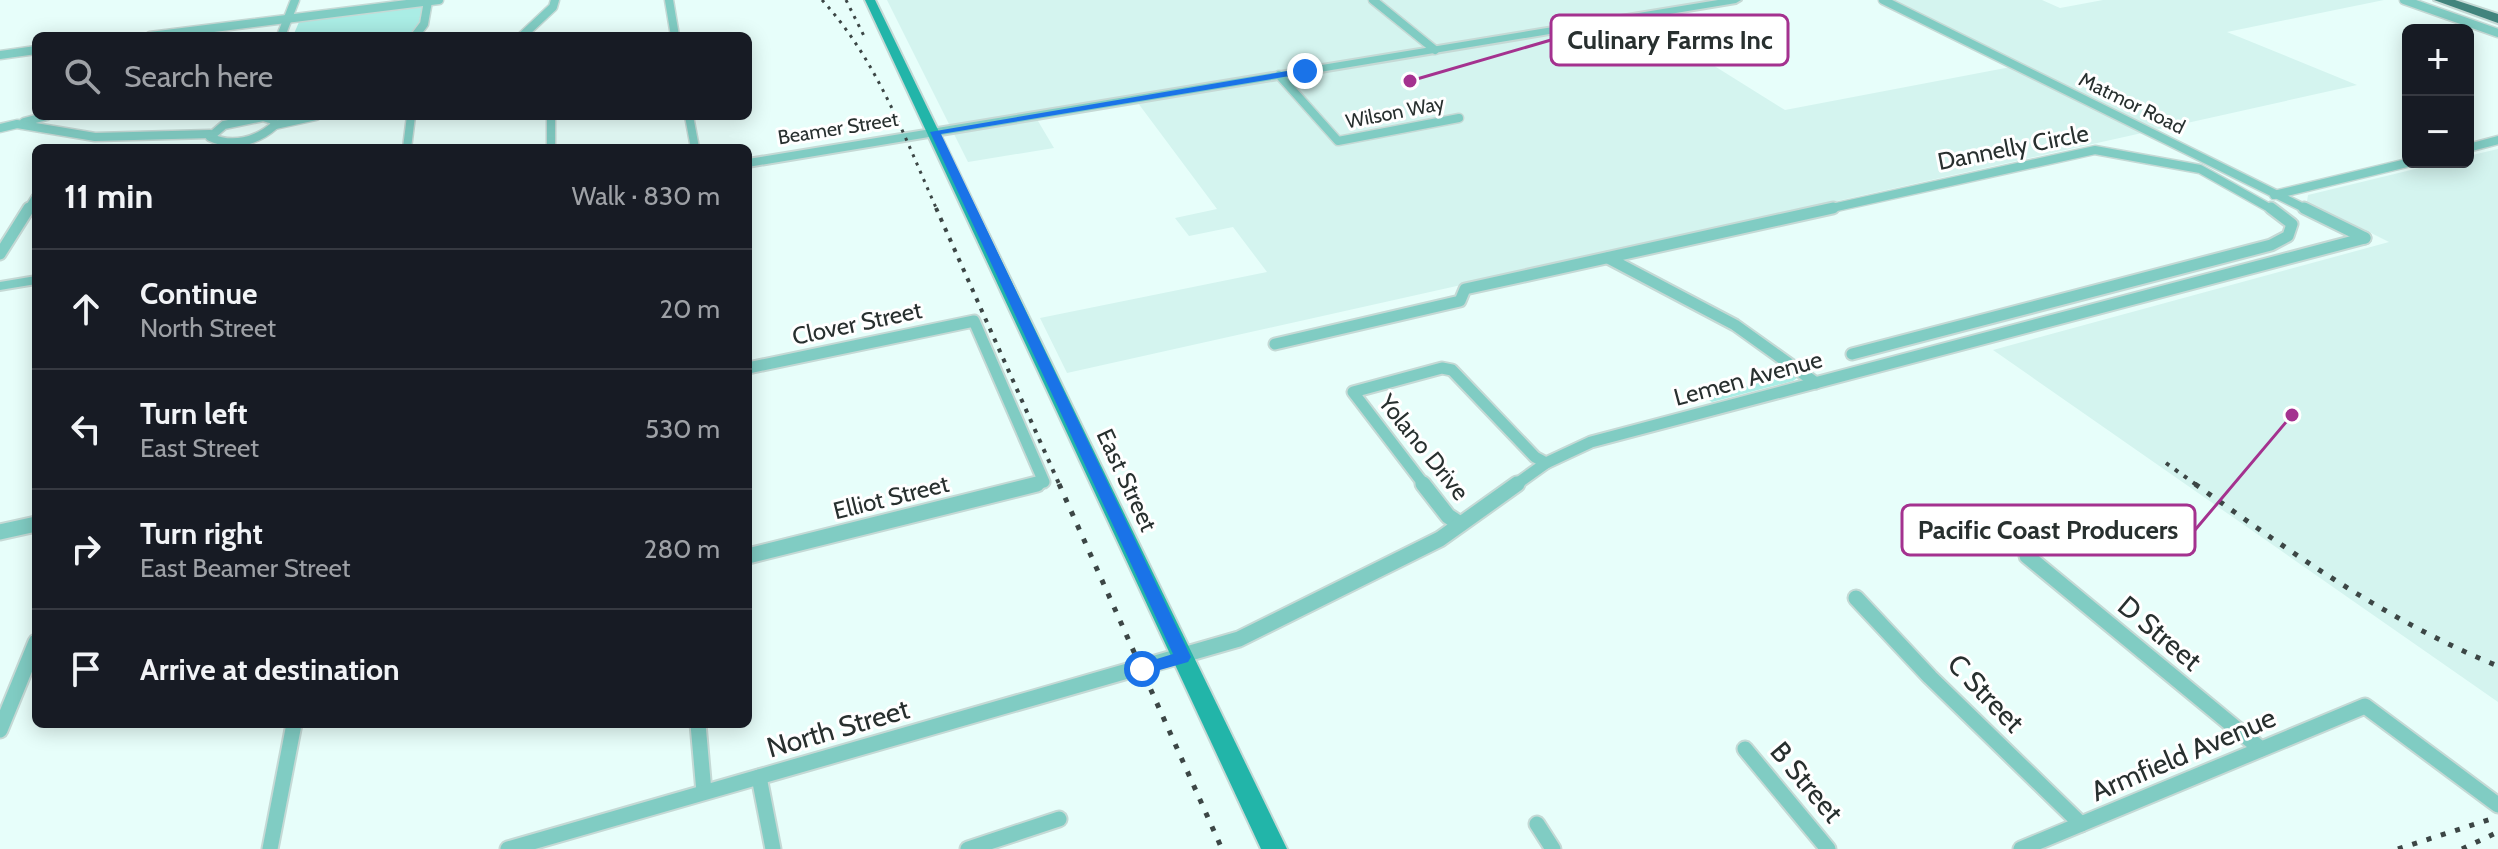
<!DOCTYPE html>
<html lang="en">
<head>
<meta charset="utf-8">
<style>
	body { margin:0; font-family:Cabin,sans-serif; background:#242831; color:#f1f3f6 }
	.controls { position:absolute; right:24px; top:24px; display:grid; overflow:hidden; border-radius:12px; box-shadow:0 4px 20px #0003 }
	.controls button { width:72px; height:72px; display:grid; place-items:center; padding:0; border:0; border-bottom:2px solid #363941; background:#171b24; color:#f1f3f6; font:40px sans-serif }
	.stop { position:absolute; width:24px; height:24px; margin:-18px; border:6px solid #1a73e8; border-radius:50%; background:#fff }
	.stop.end { background:#1a73e8; border-color:#fff; box-shadow:0 2px 8px #0008 }
	.list { margin:0; padding:0; list-style:none }
	h2 { display:flex; justify-content:space-between; align-items:center; height:104px; margin:0; padding:0 32px; font-size:34px }
	h2 small { font-size:26px; font-weight:400; color:#9ea1a6 }
	.list li { display:grid; grid-template-columns:52px 1fr auto; gap:24px; align-items:center; box-sizing:border-box; height:120px; padding:0 32px; border-top:2px solid #363941 }
	.list b { display:block; font-size:30px; white-space:nowrap }
	.list p { margin:0; font-size:26px; white-space:nowrap; color:#9ea1a6 }
	.list em { font-size:26px; font-style:normal; color:#9ea1a6 }
	.icon { flex:none; width:44px; height:44px; fill:none; stroke:currentColor; stroke-width:2; stroke-linecap:round; stroke-linejoin:round }
	.map { position:relative; flex:none; width:2498px; height:849px; overflow:hidden }
	.search { position:absolute; background:#171b24; box-shadow:0 4px 20px #0003; left:32px; top:32px; width:720px; height:88px; display:flex; align-items:center; gap:20px; box-sizing:border-box; padding:0 28px; border-radius:12px; color:#9ea1a6; font-size:30px }
	.panel { position:absolute; background:#171b24; box-shadow:0 4px 20px #0003; left:32px; top:144px; width:720px; height:584px; border-radius:12px }
	.map>svg:first-child { display:block }
	.built { fill:#d4f4ef }
	.green { fill:#aaede5 }
	.lines { fill:none; stroke-linecap:round; stroke-linejoin:round }
	.minor-far2-casing { stroke:#c5d9d5; stroke-width:11 }
	.minor-far1-casing { stroke:#c5d9d5; stroke-width:15 }
	.minor-casing { stroke:#c5d9d5; stroke-width:19 }
	.tertiary-casing { stroke:#c5d9d5; stroke-width:4 }
	.secondary-casing { stroke:#c5d9d5; stroke-width:4 }
	.motorway-casing { stroke:#c5d9d5; stroke-width:4 }
	.minor-far2 { stroke:#80ccc3; stroke-width:8 }
	.minor-far1 { stroke:#80ccc3; stroke-width:11 }
	.minor { stroke:#80ccc3; stroke-width:15 }
	.tertiary { fill:#80ccc3; fill-rule:evenodd }
	.secondary { fill:#22b5a9; fill-rule:evenodd }
	.motorway { fill:#42847d; fill-rule:evenodd }
	.rail-far2 { stroke:#3c4645; stroke-width:3; stroke-dasharray:3 6; stroke-linecap:butt }
	.rail-far1 { stroke:#3c4645; stroke-width:4; stroke-dasharray:4 7; stroke-linecap:butt }
	.rail { stroke:#3c4645; stroke-width:5; stroke-dasharray:5 10; stroke-linecap:butt }
	.route { fill:#1a73e8 }
	.labels { text-anchor:middle; dominant-baseline:central; stroke-width:6; stroke-linejoin:round; paint-order:stroke }
	.far-street-label { font-size:20px; fill:#28302f; stroke:#fff }
	.street-label { font-size:24px; fill:#28302f; stroke:#fff }
	.near-street-label { font-size:28px; fill:#28302f; stroke:#fff }
	.leader { fill:none; stroke:#a4328f; stroke-width:3 }
	.callout-dot { fill:#a4328f; stroke:#fff; stroke-width:3 }
	.callout { fill:#fff; stroke:#a4328f; stroke-width:3 }
	.callout-label { font-size:26px; text-anchor:middle; font-weight:bold; fill:#28302f }
</style>
</head>
<body>
<div class="map">
<svg width="2498" height="849" viewBox="0 0 2498 849">
	<rect width="100%" height="100%" fill="#e7fefa"/>
	<g class="built">
		<polygon points="887,0 1735,0 1636,17 1785,110 2016,66 1883,0 2042,0 2060,8 2103,0 2384,0 2227,32 2357,85 1067,373 1040,318 1267,272 1233,227 1189,236 1175,218 1217,209 1135,99 1035,116 1054,148 968,162"/>
		<polygon points="2498,149 2498,702 1993,350 2389,242 2307,201 2308,195 2444,162 2468,162 2468,156"/>
	</g>
	<g class="green">
		<polygon points="423,5 418,26 410,36 293,36 299,22 305,19"/>
		<polygon points="1794,374 1797,378 1793,381 1712,402 1704,397"/>
	</g>
	<g class="lines">
		<g class="minor-far2-casing">
			<g id="minor-far2">
				<polyline points="669,0 675,36"/>
				<polyline points="1373,0 1435,50"/>
				<polyline points="1883,0 2308,210"/>
				<polyline points="2404,0 2498,33"/>
				<polyline points="150,36 439,0"/>
				<polyline points="281,36 295,0"/>
				<polyline points="415,36 424,24 428,1"/>
				<polyline points="522,36 553,7 555,0"/>
				<polyline points="0,55 36,50"/>
				<polyline points="1279,75 1338,141 1459,118"/>
				<polyline points="551,116 551,148"/>
				<polyline points="689,116 695,148"/>
				<path d="M263 117 273 120 275 125C257 141 232 148 210 137L224 125Z"/>
				<polyline points="24,122 47,116"/>
				<polyline points="275,125 316,116"/>
				<polyline points="0,128 17,124 95,137 210,134"/>
				<polyline points="407,148 411,116"/>
				<polyline points="2468,148 2498,140"/>
				<polyline points="2274,195 2411,162"/>
				<polyline points="28,210 36,197"/>
				<polyline points="1823,210 2095,150 2200,169 2273,210"/>
			</g>
		</g>
		<g class="minor-far1-casing">
			<g id="minor-far1">
				<polyline points="2304,208 2365,238"/>
				<polyline points="0,254 29,208"/>
				<polyline points="1608,258 1735,325 1816,383"/>
				<polyline points="1275,344 1460,301 1465,289 1833,208"/>
				<polyline points="1852,354 2271,245 2288,236 2292,224 2271,208"/>
				<polyline points="748,368 974,321 1044,482 1029,486"/>
				<polyline points="1425,486 1353,392 1442,368 1452,370 1535,457 1546,463"/>
				<polyline points="1514,486 1546,463 1591,442 2365,238"/>
			</g>
		</g>
		<g class="minor-casing">
			<g id="minor">
				<polyline points="1423,484 1448,516 1460,524"/>
				<polyline points="0,532 36,524"/>
				<polyline points="748,556 1037,484"/>
				<polyline points="2027,556 2261,749"/>
				<polyline points="1856,598 1930,677 2081,824"/>
				<polyline points="698,724 704,792"/>
				<polyline points="0,730 36,642"/>
				<polyline points="1745,749 1828,849"/>
				<polyline points="759,777 773,849"/>
				<polyline points="1537,824 1553,849"/>
				<polyline points="270,849 294,724"/>
				<polyline points="508,849 1239,639 1440,539 1517,484"/>
				<polyline points="968,849 1059,819"/>
				<polyline points="2021,849 2365,706 2498,805"/>
			</g>
		</g>
		<g class="tertiary-casing">
			<g id="tertiary">
				<polygon points="1718,0 1741,0 1736,3 748,167 748,159"/>
				<polygon points="36,276 36,284 0,290 0,282"/>
			</g>
		</g>
		<g class="secondary-casing">
			<polygon id="secondary" points="865,0 875,0 1287,849 1261,849"/>
		</g>
		<g class="motorway-casing">
			<polygon id="motorway" points="2434,0 2455,0 2498,14 2498,23"/>
		</g>
		<use href="#minor-far2" class="minor-far2"/>
		<use href="#minor-far1" class="minor-far1"/>
		<use href="#minor" class="minor"/>
		<use href="#tertiary" class="tertiary"/>
		<use href="#secondary" class="secondary"/>
		<use href="#motorway" class="motorway"/>
		<g class="rail-far2">
			<path d="M822 0C877 60 904 136 937 210"/>
			<polyline points="846,0 864,36"/>
		</g>
		<g class="rail-far1">
			<polyline points="936,208 1060,486"/>
			<polyline points="2166,463 2198,486"/>
		</g>
		<g class="rail">
			<polyline points="1059,484 1222,849"/>
			<path d="M2195 484C2292 553 2387 621 2498 666"/>
			<polyline points="2398,849 2494,818"/>
			<polyline points="2462,849 2498,832"/>
		</g>
	</g>
	<polygon class="route" points="1305,68 1308,73 941,134 1191,657 1188,662 1142,675 1134,669 1137,665 1173,654 930,132"/>
	<g class="labels">
		<g class="far-street-label">
			<text transform="translate(2132 103) rotate(26)">Matmor Road</text>
			<text transform="translate(1395 112) rotate(-11)">Wilson Way</text>
			<text transform="translate(838 128) rotate(-9)">Beamer Street</text>
		</g>
		<g class="street-label">
			<text transform="translate(2013 147) rotate(-11)">Dannelly Circle</text>
			<text transform="translate(857 323) rotate(-12)">Clover Street</text>
			<text transform="translate(1748 378) rotate(-15)">Lemen Avenue</text>
			<text transform="translate(1424 447) rotate(51)">Yolano Drive</text>
			<text transform="translate(1127 480) rotate(65)">East Street</text>
			<text transform="translate(891 497) rotate(-14)">Elliot Street</text>
		</g>
		<g class="near-street-label">
			<text transform="translate(2160 633) rotate(40)">D Street</text>
			<text transform="translate(1986 693) rotate(46)">C Street</text>
			<text transform="translate(838 728) rotate(-16)">North Street</text>
			<text transform="translate(2183 754) rotate(-23)">Armfield Avenue</text>
			<text transform="translate(1807 782) rotate(50)">B Street</text>
		</g>
	</g>
	<path class="leader" d="M1410 81L1551 40M2292 415L2195 530"/>
	<g class="callout-dot">
		<circle cx="1410" cy="81" r="8"/>
		<circle cx="2292" cy="415" r="8"/>
	</g>
	<g class="callout">
		<rect x="1551" y="15" width="237" height="50" rx="8"/>
		<rect x="1902" y="505" width="293" height="50" rx="8"/>
	</g>
	<g class="callout-label">
		<text x="1670" y="49">Culinary Farms Inc</text>
		<text x="2048" y="539">Pacific Coast Producers</text>
	</g>
</svg>
<div class="controls">
<button>+</button>
<button>−</button>
</div>
<div class="stop" style="left:1142px;top:669px"></div>
<div class="stop end" style="left:1305px;top:71px"></div>
<div class="search"><svg class="icon" aria-label="search" viewBox="0 0 24 24"><circle cx="10" cy="10" r="6"/><path d="M15 15l6 6"/></svg>Search here</div>
<section class="panel">
<h2>11 min<small>Walk · 830 m</small></h2>
<ul class="list">
<li><svg class="icon" aria-label="ahead" viewBox="0 0 24 24"><path d="M12 20V5M6 11l6-6 6 6"/></svg><div><b>Continue</b><p>North Street</p></div><em>20 m</em></li>
<li><svg class="icon" aria-label="left" viewBox="0 0 24 24"><path d="M17 20v-9H6M10 6l-5 5 5 5"/></svg><div><b>Turn left</b><p>East Street</p></div><em>530 m</em></li>
<li><svg class="icon" aria-label="right" viewBox="0 0 24 24"><path d="M7 20v-9h11M14 6l5 5-5 5"/></svg><div><b>Turn right</b><p>East Beamer Street</p></div><em>280 m</em></li>
<li><svg class="icon" aria-label="arrive" viewBox="0 0 24 24"><path d="M6 21V4h12l-3 4 3 4H6"/></svg><div><b>Arrive at destination</b></div></li>
</ul>
</section>
</div>
</body>
</html>
